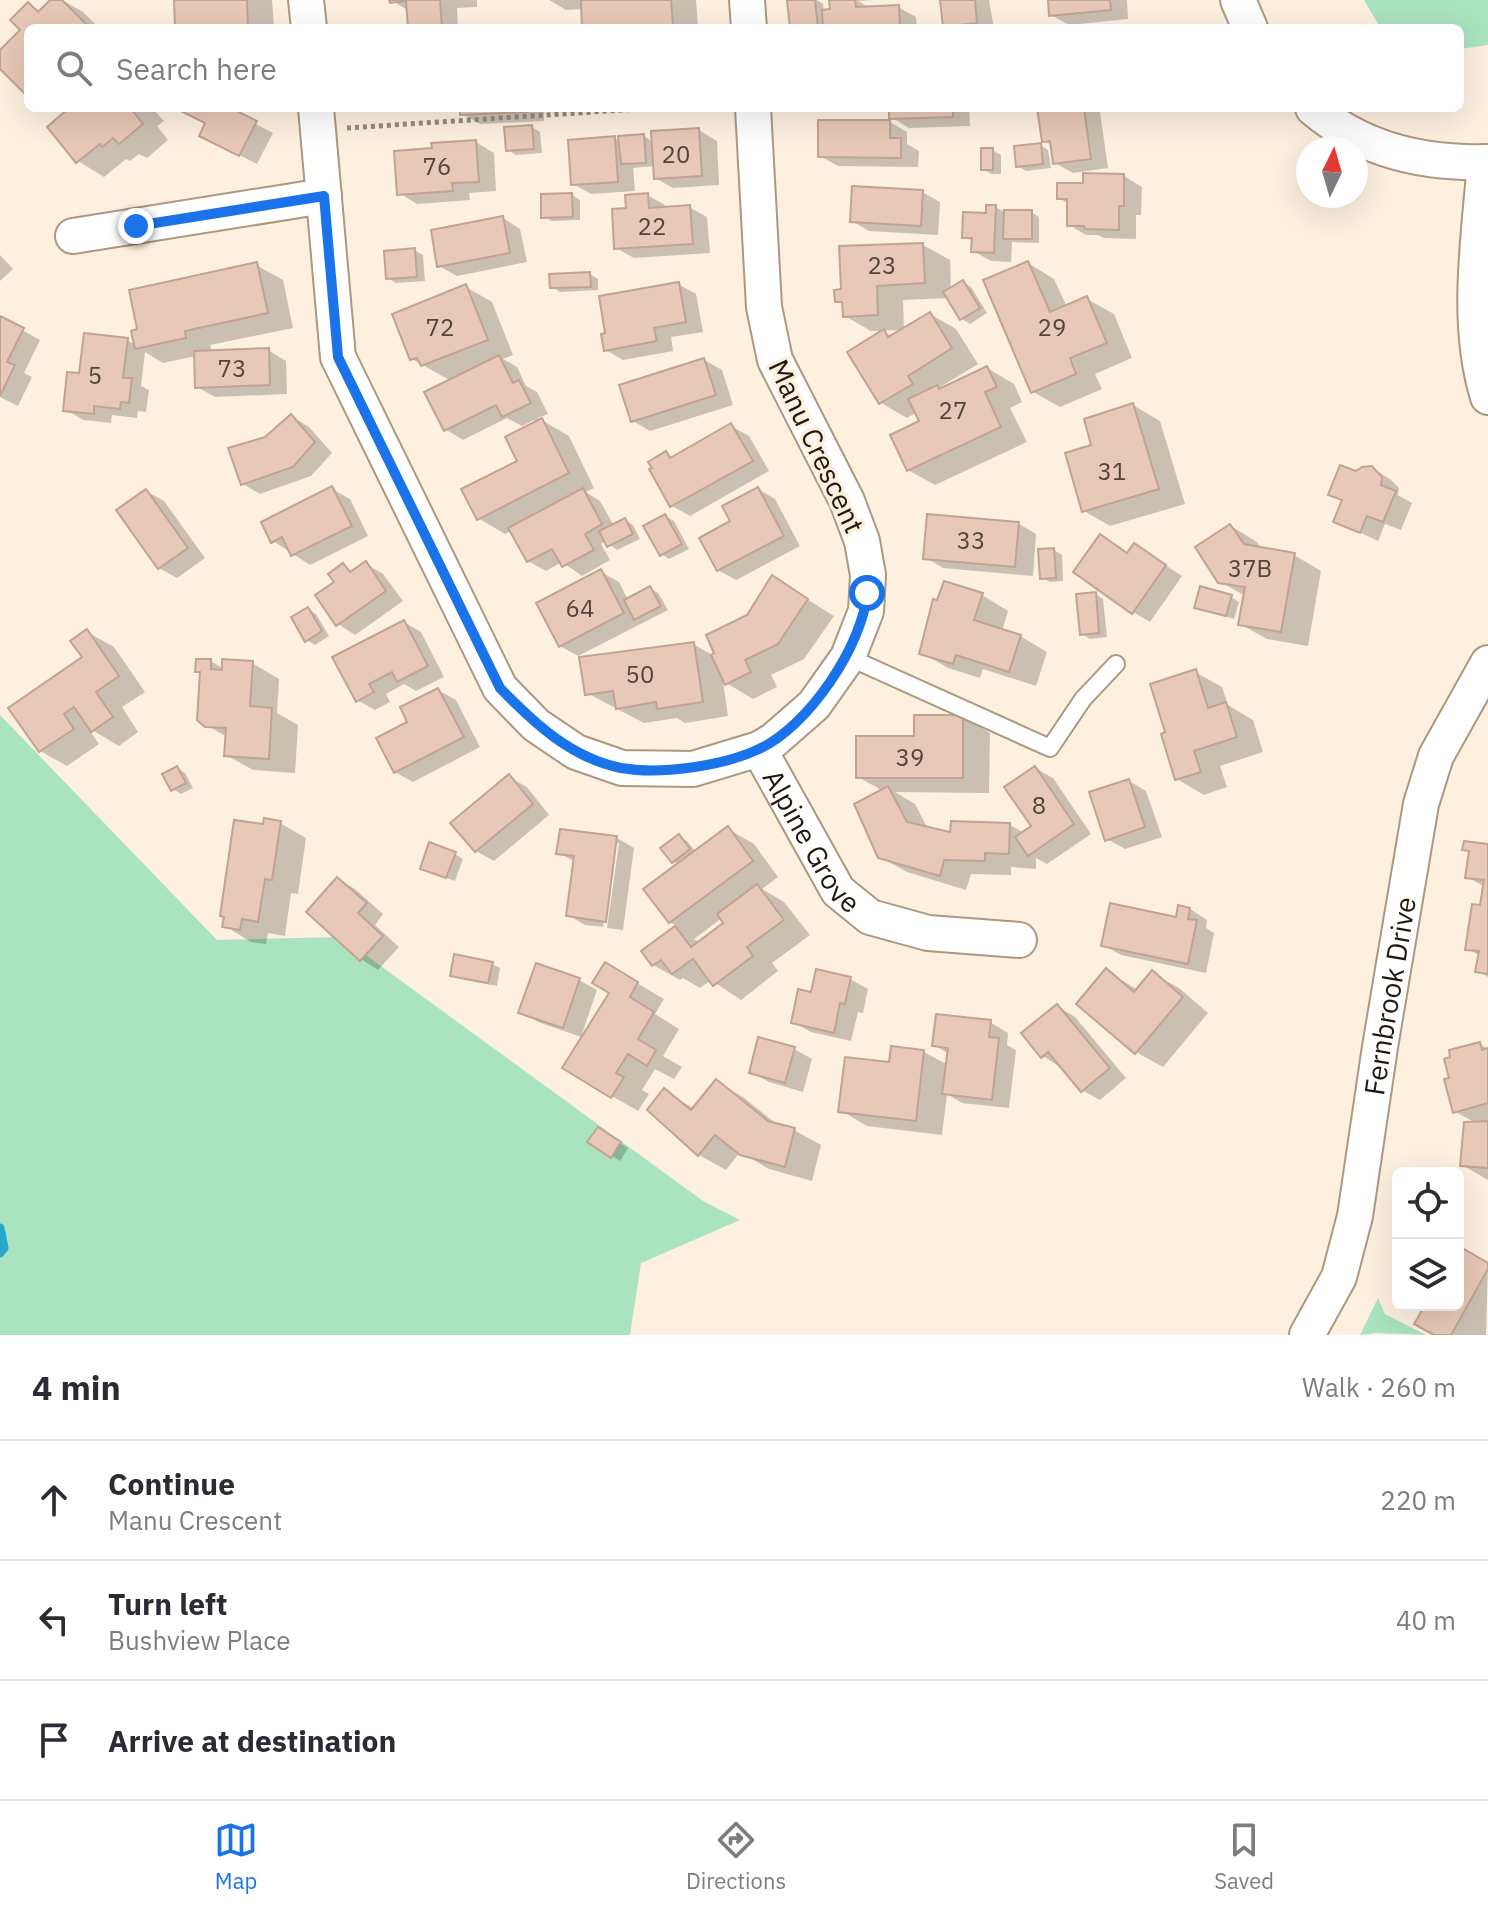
<!DOCTYPE html>
<html lang="en">
<head>
<meta charset="utf-8">
<style>
	body { margin:0; font-family:"IBM Plex Sans",sans-serif; background:#f2f2f3; color:#2b2b33 }
	.controls { position:absolute; right:24px; bottom:24px; display:grid; overflow:hidden; border-radius:12px; box-shadow:0 8px 32px #0002 }
	.controls button { width:72px; height:72px; display:grid; place-items:center; padding:0; border:0; border-bottom:2px solid #e1e1e2; background:#fff; color:#2b2b33; font:40px sans-serif }
	.compass { position:absolute; left:1296px; top:136px; width:72px; height:72px; border-radius:50%; background:#fff; box-shadow:0 8px 32px #0002; rotate:5deg }
	.stop { position:absolute; width:24px; height:24px; margin:-18px; border:6px solid #1a73e8; border-radius:50%; background:#fff }
	.stop.end { background:#1a73e8; border-color:#fff; box-shadow:0 2px 8px #0008 }
	.list { margin:0; padding:0; list-style:none }
	h2 { display:flex; justify-content:space-between; align-items:center; height:104px; margin:0; padding:0 32px; font-size:34px }
	h2 small { font-size:26px; font-weight:400; color:#7c7c81 }
	.list li { display:grid; grid-template-columns:52px 1fr auto; gap:24px; align-items:center; box-sizing:border-box; height:120px; padding:0 32px; border-top:2px solid #e1e1e2 }
	.list b { display:block; font-size:30px; white-space:nowrap }
	.list p { margin:0; font-size:26px; white-space:nowrap; color:#7c7c81 }
	.list em { font-size:26px; font-style:normal; color:#7c7c81 }
	.icon { flex:none; width:44px; height:44px; fill:none; stroke:currentColor; stroke-width:2; stroke-linecap:round; stroke-linejoin:round }
	.map { position:relative; flex:none; width:1488px; height:1335px; overflow:hidden }
	.search { position:absolute; background:#fff; box-shadow:0 8px 32px #0002; left:24px; right:24px; top:24px; height:88px; display:flex; align-items:center; gap:20px; box-sizing:border-box; padding:0 28px; border-radius:12px; color:#7c7c81; font-size:30px }
	.sheet { height:464px; background:#fff }
	nav { display:flex; justify-content:space-around; align-items:center; box-sizing:border-box; height:112px; border-top:2px solid #e1e1e2; background:#fff; font-size:22px; color:#7c7c81 }
	nav a { display:grid; justify-items:center; gap:4px }
	nav .on { color:#1a73e8 }
	.map>svg:first-child { display:block }
	.green { fill:#a9e3c0 }
	.shadow { fill:#0003; fill-rule:evenodd }
	.lines { fill:none; stroke-linecap:round; stroke-linejoin:round }
	.stream { stroke:#26a8cc; stroke-width:9 }
	.building { fill:#e8c8b6; stroke:#c1a391; stroke-width:2 }
	.lane-casing { stroke:#ad987f; stroke-width:20 }
	.street-casing { stroke:#ad987f; stroke-width:38 }
	.path { stroke:#948a7c; stroke-width:5; stroke-dasharray:4 4; stroke-linecap:butt }
	.lane { stroke:#fff; stroke-width:16 }
	.street { stroke:#fff; stroke-width:34 }
	.route { stroke:#1a73e8; stroke-width:10 }
	.labels { text-anchor:middle; dominant-baseline:central; stroke-width:7; stroke-linejoin:round; paint-order:stroke }
	.number-label { font-size:24px; fill:#524438 }
	.street-label { font-size:28px; fill:#20180e; stroke:#fdf0df }
</style>
</head>
<body>
<div class="map">
<svg width="1488" height="1335" viewBox="0 0 1488 1335">
	<rect width="100%" height="100%" fill="#fdf0df"/>
	<g class="green">
		<polygon points="1364,0 1488,0 1488,45 1460,49 1460,28 1385,28 1378,24"/>
		<polygon points="0,715 217,940 341,937 703,1201 740,1220 641,1263 630,1335 0,1335"/>
		<polygon points="1378,1298 1385,1314 1426,1335 1376,1333 1360,1335"/>
	</g>
	<g class="shadow">
		<polygon points="53,0 62,0 83,12 99,28 28,28 28,94 0,66 0,53 23,30 29,4 41,12"/>
		<polygon points="176,0 272,0 274,28 177,28"/>
		<polygon points="391,0 477,0 477,7 457,8 458,28 410,28 409,11"/>
		<polygon points="549,0 696,0 698,28 584,28 583,9 566,10"/>
		<polygon points="800,0 817,0 823,4 824,12 832,11 832,0 874,0 858,1 870,8 898,7 916,17 917,28 821,28 810,22 813,28 792,28"/>
		<polygon points="942,0 989,0 994,28 949,28 944,25"/>
		<polygon points="1050,0 1127,0 1128,19 1069,25 1051,15"/>
		<polygon points="72,108 152,108 164,121 157,126 168,140 147,158 139,154 130,161 126,159 104,177 78,161"/>
		<polygon points="179,108 240,108 237,114 273,133 257,164 219,145 207,124"/>
		<polygon points="462,108 544,108 544,121 480,124 462,114"/>
		<polygon points="891,108 969,108 970,126 909,128 891,117"/>
		<polygon points="1039,108 1094,108 1100,112 1108,168 1073,173 1055,163 1053,146 1044,141"/>
		<polygon points="890,122 907,132 907,144 919,151 918,167 838,166 820,156"/>
		<polygon points="532,127 540,132 542,153 516,155 508,150"/>
		<polygon points="699,130 717,141 719,185 673,188 655,178 655,166 633,168 635,191 591,194 573,184 614,138 621,142 644,136 653,142"/>
		<polygon points="476,142 494,153 496,191 469,193 470,200 417,204 399,193 434,150"/>
		<polygon points="1040,145 1048,150 1051,168 1026,171 1018,166"/>
		<polygon points="992,150 1001,155 1001,174 991,174 983,169"/>
		<polygon points="1124,176 1142,187 1141,215 1136,215 1136,239 1104,238 1098,235 1086,235 1069,225 1069,204 1059,198"/>
		<polygon points="922,192 940,202 938,235 869,231 852,221"/>
		<polygon points="572,195 580,200 580,220 552,221 543,216"/>
		<polygon points="647,195 665,205 665,209 689,207 707,217 710,253 634,258 616,248 628,210"/>
		<polygon points="996,207 1004,212 1031,212 1039,217 1039,243 1012,242 1011,262 991,261 973,251 974,242 964,237"/>
		<polygon points="503,218 520,229 527,262 457,276 439,266"/>
		<polygon points="923,245 950,260 951,290 963,283 971,287 987,313 970,324 962,319 949,298 903,300 904,330 930,314 956,329 978,364 937,389 938,392 987,368 1014,384 1022,402 1010,408 1027,442 935,485 908,470 922,422 917,412 907,418 881,403 884,332 893,337 904,330 871,331 845,316 844,305 837,301"/>
		<polygon points="414,250 423,255 425,281 396,283 388,278"/>
		<polygon points="0,255 13,269 0,281"/>
		<polygon points="1028,263 1054,279 1067,307 1087,299 1114,314 1132,358 1095,374 1102,389 1060,407 1033,392"/>
		<polygon points="256,265 283,280 293,328 210,345 212,352 268,350 286,361 287,394 215,397 197,387 196,356 163,363 145,352 141,386 149,390 146,412 138,411 137,418 112,415 111,423 83,420 65,409 81,375 127,340 136,345"/>
		<polygon points="590,274 598,279 598,290 560,292 552,287"/>
		<polygon points="678,284 696,294 703,332 671,337 673,351 623,360 606,350"/>
		<polygon points="466,287 492,302 513,355 503,359 517,367 526,386 537,392 548,414 538,418 569,436 594,488 586,492 600,501 614,526 625,520 633,525 640,539 617,550 606,541 601,544 610,560 582,576 562,562 546,571 528,561 512,530 505,534 478,518 520,462 536,424 534,420 522,426 507,418 463,440 445,429 451,381 412,359"/>
		<polygon points="0,318 40,340 24,373 32,377 18,406 0,397"/>
		<polygon points="704,360 722,370 733,405 650,431 633,421"/>
		<polygon points="1133,405 1160,421 1185,504 1110,526 1084,511 1094,446"/>
		<polygon points="291,416 309,427 332,453 311,476 260,494 243,484 266,439"/>
		<polygon points="731,426 749,436 769,471 690,516 672,506 666,454 674,458"/>
		<polygon points="1372,468 1390,479 1399,488 1398,495 1412,503 1401,530 1385,524 1378,541 1336,521 1344,502 1331,494 1356,474"/>
		<polygon points="332,489 350,499 368,536 310,565 273,541"/>
		<polygon points="758,489 775,499 800,546 736,580 718,570 733,522"/>
		<polygon points="146,491 164,501 205,558 177,578 159,568"/>
		<polygon points="665,516 674,521 689,549 669,559 661,554"/>
		<polygon points="1019,524 1036,534 1033,576 943,568 926,558"/>
		<polygon points="1231,526 1257,542 1262,550 1294,555 1321,571 1308,646 1267,639 1240,624 1245,596 1219,581"/>
		<polygon points="1100,536 1128,554 1135,545 1182,576 1150,622 1133,612"/>
		<polygon points="1054,550 1062,555 1063,581 1050,582 1042,578"/>
		<polygon points="366,564 383,574 403,601 355,635 338,624 337,583 343,566 354,572"/>
		<polygon points="601,572 619,582 628,600 650,588 658,593 668,610 578,656 560,646"/>
		<polygon points="773,578 834,616 804,659 771,675 777,687 753,699 723,681 728,716 685,723 677,718 644,723 587,693 693,644 714,656 748,617"/>
		<polygon points="1095,594 1103,599 1107,637 1090,639 1082,634"/>
		<polygon points="982,595 1008,611 1002,631 1020,636 1047,652 1036,686 983,669 980,678 948,668 922,653"/>
		<polygon points="1231,597 1239,602 1234,619 1196,607"/>
		<polygon points="308,609 316,614 329,636 315,645 307,640"/>
		<polygon points="404,622 421,632 444,677 416,691 404,684 386,694 390,702 375,710 357,700"/>
		<polygon points="87,632 114,647 145,692 122,707 138,732 119,746 87,727 99,744 67,766 40,751 84,658"/>
		<polygon points="211,661 224,669 252,663 279,679 277,713 298,725 295,773 253,770 226,755 227,737 206,725 202,674 197,671"/>
		<polygon points="1195,672 1222,687 1228,705 1253,720 1263,752 1220,766 1227,787 1204,795 1177,779 1167,734"/>
		<polygon points="438,690 456,700 480,747 413,782 395,772 410,723"/>
		<polygon points="963,717 990,733 989,793 895,792 915,804 928,829 952,834 1010,825 1024,833 1034,826 1035,768 1053,778 1091,834 1047,864 1036,858 1036,869 1011,867 1011,875 971,874 966,890 907,872 880,857 883,791 858,777 916,738"/>
		<polygon points="177,768 185,773 193,788 181,794 173,789"/>
		<polygon points="509,777 527,787 549,815 494,861 476,851"/>
		<polygon points="1129,781 1146,791 1162,837 1125,849 1107,839"/>
		<polygon points="280,823 306,838 298,894 291,893 285,936 268,933 266,944 251,942 225,926 265,827"/>
		<path d="M728 829 754 844 778 877 762 889 784 902 810 935 772 963 778 971 741 1000 711 980 700 988 683 978 680 980 653 965 644 951 677 926 670 922 679 865 673 861 679 837 687 841 696 852ZM722 918 726 923 701 943 694 939Z"/>
		<polygon points="561,831 617,838 634,848 623,930 607,928 619,843 614,843 603,927 585,925 568,915 575,862 558,852"/>
		<polygon points="1488,847 1488,977 1478,971 1480,956 1468,949 1482,907 1485,887 1467,877 1471,852 1465,849"/>
		<polygon points="455,854 463,859 455,881 430,872"/>
		<polygon points="338,879 355,889 383,914 375,925 399,947 378,970 361,959"/>
		<polygon points="1179,907 1190,909 1207,920 1206,928 1214,933 1206,973 1121,955 1103,945 1177,919"/>
		<polygon points="492,964 500,968 497,986 460,979 452,975"/>
		<polygon points="606,965 664,999 655,1014 679,1029 663,1056 682,1067 674,1079 655,1069 642,1090 649,1094 638,1111 612,1096 611,992"/>
		<polygon points="1106,971 1138,990 1152,973 1179,988 1208,1013 1163,1067 1136,1052"/>
		<polygon points="850,979 868,989 863,1013 858,1012 851,1041 811,1032 793,1022 813,994"/>
		<polygon points="579,980 597,990 581,1037 538,1022 521,1012"/>
		<polygon points="1057,1006 1075,1017 1126,1078 1100,1100 1082,1090 1060,1067 1043,1056"/>
		<polygon points="990,1022 1008,1033 1007,1045 1016,1050 1009,1108 962,1103 947,1094 942,1135 867,1126 840,1110 891,1064 893,1048 924,1052 948,1065 949,1054 934,1045"/>
		<polygon points="1480,1044 1488,1049 1488,1180 1462,1165 1476,1123 1454,1111 1452,1080"/>
		<polygon points="794,1049 812,1059 803,1092 769,1082 751,1072"/>
		<polygon points="717,1082 743,1097 779,1126 794,1130 821,1145 812,1181 769,1169 740,1152 726,1170 699,1155 649,1110 664,1091 695,1109"/>
		<polygon points="598,1129 628,1148 620,1161 590,1142"/>
		<polygon points="1458,1263 1488,1265 1486,1335 1437,1335 1428,1305 1458,1305"/>
	</g>
	<g class="lines">
		<polyline class="stream" points="0,1228 4,1248 0,1253"/>
	</g>
	<g class="building">
		<polygon points="50,0 62,0 90,28 28,28 28,92 26,95 0,69 0,50 20,30 10,20 28,2 38,12"/>
		<polygon points="174,0 247,0 248,28 175,28"/>
		<polygon points="389,0 440,0 442,28 408,28 406,1 390,3"/>
		<polygon points="581,0 671,0 673,25 582,28"/>
		<polygon points="787,0 815,0 818,28 790,28"/>
		<polygon points="829,0 855,0 856,7 899,5 900,28 823,28 822,10 830,9"/>
		<polygon points="940,0 975,0 977,23 943,27"/>
		<polygon points="1048,0 1110,0 1111,10 1049,16"/>
		<polygon points="1069,25 1069,28 1028,28 1028,26"/>
		<polygon points="69,108 135,108 132,110 143,124 119,144 113,138 102,147 100,144 76,163 47,127"/>
		<polygon points="175,108 231,108 257,121 239,156 199,136 205,123"/>
		<polygon points="460,108 527,108 527,112 460,115"/>
		<polygon points="889,108 953,108 953,117 889,119"/>
		<polygon points="1037,108 1084,108 1091,159 1053,164 1050,141 1042,142"/>
		<polygon points="818,120 890,120 890,138 901,138 901,158 818,157"/>
		<polygon points="532,125 534,149 506,151 504,127"/>
		<polygon points="699,128 702,176 654,179 651,131"/>
		<polygon points="644,134 646,163 621,164 618,136"/>
		<polygon points="615,136 618,182 571,185 568,140"/>
		<polygon points="476,140 479,182 452,183 453,191 397,195 394,151 432,148 431,143"/>
		<polygon points="1041,143 1043,164 1016,167 1014,146"/>
		<rect x="981" y="148" width="12" height="22"/>
		<polygon points="1083,173 1124,174 1124,206 1119,206 1119,230 1085,229 1084,226 1067,226 1067,199 1057,199 1057,183 1083,183"/>
		<polygon points="852,186 923,190 921,226 850,222"/>
		<polygon points="572,193 573,217 541,218 541,194"/>
		<polygon points="648,193 649,208 690,205 693,244 614,249 612,209 626,208 625,195"/>
		<polygon points="986,205 996,205 994,253 971,252 972,238 962,238 963,212 986,213"/>
		<polygon points="1004,210 1032,210 1032,239 1003,239"/>
		<polygon points="503,216 510,253 437,267 431,230"/>
		<polygon points="923,243 925,283 877,286 878,315 843,317 842,302 835,302 834,290 841,289 839,246"/>
		<polygon points="415,248 417,277 386,279 384,251"/>
		<polygon points="1028,261 1050,312 1087,296 1107,343 1070,358 1076,374 1031,393 983,280"/>
		<polygon points="257,262 268,313 185,331 186,338 135,349 131,331 137,329 129,290"/>
		<polygon points="590,272 591,287 550,288 549,274"/>
		<polygon points="963,280 980,308 960,320 943,292"/>
		<polygon points="679,282 686,322 654,328 657,341 604,351 601,334 605,333 599,296"/>
		<polygon points="466,284 488,340 421,366 417,358 410,360 392,314"/>
		<polygon points="930,312 952,348 908,376 913,384 879,404 847,352 884,329 888,337"/>
		<polygon points="0,316 24,328 7,362 15,365 0,396"/>
		<polygon points="84,333 128,338 123,378 132,378 129,403 121,402 120,409 94,406 94,414 63,411 67,372 79,373"/>
		<polygon points="269,348 270,385 195,388 194,351"/>
		<polygon points="499,355 513,383 519,380 531,403 502,417 496,405 444,431 424,392"/>
		<polygon points="704,358 716,395 631,422 619,385"/>
		<polygon points="987,366 997,387 985,392 1001,427 907,471 890,435 919,421 908,399 937,385 939,389"/>
		<polygon points="1133,403 1159,489 1082,512 1065,453 1091,445 1084,419"/>
		<polygon points="291,414 315,442 293,467 241,485 228,448 265,437"/>
		<polygon points="542,418 569,473 477,520 461,489 517,461 505,437"/>
		<polygon points="731,423 753,461 670,507 649,469 652,468 648,462 666,451 670,458"/>
		<polygon points="1340,465 1356,471 1362,467 1372,466 1382,477 1381,485 1396,491 1383,522 1367,516 1360,533 1333,522 1342,500 1328,495"/>
		<polygon points="332,486 352,526 291,556 282,537 271,543 261,522"/>
		<polygon points="758,487 784,536 717,571 699,538 730,521 722,506"/>
		<polygon points="583,488 602,524 585,534 594,550 562,567 552,549 527,562 508,528"/>
		<polygon points="146,489 188,548 158,569 116,510"/>
		<polygon points="665,514 682,544 660,556 643,526"/>
		<polygon points="927,514 1019,522 1015,567 923,559"/>
		<polygon points="625,518 633,534 607,547 599,531"/>
		<polygon points="1230,524 1244,544 1295,553 1281,632 1238,625 1245,587 1218,583 1195,547"/>
		<polygon points="1100,534 1127,553 1134,543 1166,565 1132,614 1073,572"/>
		<polygon points="1054,548 1056,578 1040,579 1038,549"/>
		<polygon points="366,561 386,591 336,626 315,595 334,582 328,574 343,563 350,572"/>
		<polygon points="601,569 624,613 559,647 536,603"/>
		<polygon points="772,575 808,599 778,644 745,660 751,672 725,685 711,655 714,653 706,635 747,615"/>
		<polygon points="944,581 983,593 974,620 1021,635 1009,672 956,655 953,664 919,654 933,599 937,600"/>
		<polygon points="650,586 661,606 634,620 624,600"/>
		<polygon points="1200,586 1232,595 1226,616 1194,608"/>
		<polygon points="1096,592 1099,633 1080,635 1076,594"/>
		<polygon points="308,607 322,631 305,642 291,617"/>
		<polygon points="404,620 428,666 397,682 392,672 369,684 374,692 356,702 332,657"/>
		<polygon points="87,629 119,676 96,692 113,717 91,732 74,707 64,714 74,729 39,752 8,708 82,657 70,641"/>
		<polygon points="694,642 703,702 657,709 656,702 616,709 613,691 585,695 579,657"/>
		<polygon points="196,659 211,659 211,669 222,670 222,659 253,661 250,706 272,708 269,759 224,756 226,728 205,727 197,720 200,672 195,672"/>
		<polygon points="1196,669 1208,708 1226,702 1237,737 1194,751 1201,772 1175,780 1161,734 1165,732 1150,684"/>
		<polygon points="438,688 464,737 394,773 376,738 407,722 400,707"/>
		<polygon points="914,715 963,715 963,778 856,778 856,736 914,736"/>
		<polygon points="177,766 186,783 171,791 162,774"/>
		<polygon points="1035,766 1074,824 1028,856 1015,837 1031,826 1004,787"/>
		<polygon points="509,774 533,804 475,852 450,823"/>
		<polygon points="1129,779 1145,827 1105,841 1089,792"/>
		<polygon points="888,786 907,822 950,832 951,821 1010,823 1009,854 985,853 985,861 944,860 940,876 878,858 854,804"/>
		<polygon points="264,818 281,821 272,880 265,879 258,922 242,919 240,930 222,927 224,917 220,916 234,820 263,824"/>
		<polygon points="728,826 753,861 669,923 643,889"/>
		<polygon points="560,829 617,836 606,922 566,916 574,856 556,854"/>
		<polygon points="679,834 690,849 672,863 660,848"/>
		<polygon points="1464,841 1488,844 1488,974 1475,972 1479,951 1465,950 1472,904 1480,905 1484,880 1465,878 1469,851 1462,850"/>
		<polygon points="429,842 456,852 446,878 420,869"/>
		<polygon points="337,877 367,903 358,913 383,936 360,961 306,912"/>
		<polygon points="757,884 784,920 747,947 753,956 713,986 693,959 672,974 661,960 652,966 641,951 675,926 691,947 723,923 717,914"/>
		<polygon points="1110,903 1176,917 1178,905 1190,908 1188,919 1197,920 1188,964 1101,946"/>
		<polygon points="454,954 493,962 488,983 450,976"/>
		<polygon points="605,962 638,982 630,997 654,1012 638,1039 656,1050 647,1066 628,1054 616,1073 624,1077 611,1098 562,1068 609,993 592,983"/>
		<polygon points="536,963 580,978 563,1028 518,1013"/>
		<polygon points="1106,968 1134,992 1152,970 1183,997 1135,1054 1076,1004"/>
		<polygon points="816,969 851,977 845,1004 840,1003 834,1033 791,1023 798,989 811,992"/>
		<polygon points="1057,1004 1110,1068 1081,1092 1048,1052 1041,1058 1021,1033"/>
		<polygon points="936,1014 991,1020 989,1037 999,1038 992,1100 942,1094 948,1048 932,1046"/>
		<polygon points="758,1037 795,1047 785,1083 749,1073"/>
		<polygon points="1480,1042 1482,1050 1488,1048 1488,1103 1453,1113 1444,1079 1449,1078 1444,1059 1450,1057 1449,1050"/>
		<polygon points="891,1046 924,1050 916,1121 838,1112 845,1057 889,1062"/>
		<polygon points="716,1079 768,1121 795,1128 785,1167 740,1155 715,1135 698,1156 647,1110 664,1088 691,1110"/>
		<polygon points="1488,1121 1488,1168 1460,1166 1464,1122"/>
		<polygon points="598,1127 621,1142 611,1158 587,1142"/>
		<polygon points="1464,1249 1488,1263 1488,1269 1451,1335 1434,1335 1414,1324 1425,1305 1458,1305 1458,1259"/>
	</g>
	<g class="lines">
		<g class="lane-casing">
			<polyline id="lane" points="848,657 1050,748 1083,699 1116,664"/>
		</g>
		<g class="street-casing">
			<g id="street">
				<polyline points="306,0 309,28"/>
				<polyline points="747,0 749,28"/>
				<polyline points="1238,0 1250,28"/>
				<polyline points="316,108 338,357 500,688 536,725 576,752 622,768 693,769 759,749 774,740 814,705 848,657 866,611 868,575 862,541 847,501 775,360 764,307 753,108"/>
				<path d="M1313 108C1362 150 1425 164 1488 162"/>
				<path d="M1485 162C1479 239 1465 323 1488 397"/>
				<polyline points="73,236 324,196"/>
				<path id="s1" d="M759 749 838 891 870 917 928 933 1019 940"/>
				<path id="s2" d="M1307 1335 1339 1277 1355 1216 1380 1047 1421 804 1436 756 1488 663"/>
			</g>
		</g>
		<polyline class="path" points="347,128 654,108"/>
		<use href="#lane" class="lane"/>
		<use href="#street" class="street"/>
	</g>
	<g class="lines">
		<path class="route" d="M136 226 324 196 338 357 500 688C534 723 571 758 621 768 661 775 723 766 759 749 808 727 863 645 867 593"/>
	</g>
	<g class="labels">
		<g class="number-label">
			<text x="676" y="154">20</text>
			<text x="437" y="166">76</text>
			<text x="652" y="226">22</text>
			<text x="882" y="265">23</text>
			<text x="440" y="327">72</text>
			<text x="1052" y="327">29</text>
			<text x="232" y="368">73</text>
			<text x="95" y="375">5</text>
			<text x="953" y="410">27</text>
			<text x="1112" y="471">31</text>
			<text x="971" y="540">33</text>
			<text x="1250" y="568">37B</text>
			<text x="580" y="608">64</text>
			<text x="640" y="674">50</text>
			<text x="910" y="757">39</text>
			<text x="1039" y="805">8</text>
		</g>
		<g class="street-label">
			<text transform="translate(817 446) rotate(65)">Manu Crescent</text>
			<text stroke="none"><textPath href="#s1" startOffset="106">Alpine Grove</textPath></text>
			<text stroke="none"><textPath href="#s2" startOffset="352">Fernbrook Drive</textPath></text>
		</g>
	</g>
</svg>
<div class="controls">
<button><svg class="icon" aria-label="locate" viewBox="0 0 24 24"><circle cx="12" cy="12" r="6"/><path d="M12 2v4M12 18v4M2 12h4M18 12h4"/></svg></button>
<button><svg class="icon" aria-label="layers" viewBox="0 0 24 24"><path d="M12 4l9 5-9 5-9-5zM3 14l9 5 9-5"/></svg></button>
</div>
<svg class="compass" viewBox="-18 -18 36 36"><path d="M0-13l5 13h-10z" fill="#e53935"/><path d="M0 13l5-13h-10z" fill="#7c7c81"/></svg>
<div class="stop" style="left:867px;top:593px"></div>
<div class="stop end" style="left:136px;top:226px"></div>
<div class="search"><svg class="icon" aria-label="search" viewBox="0 0 24 24"><circle cx="10" cy="10" r="6"/><path d="M15 15l6 6"/></svg>Search here</div>
</div>
<section class="sheet">
<h2>4 min<small>Walk · 260 m</small></h2>
<ul class="list">
<li><svg class="icon" aria-label="ahead" viewBox="0 0 24 24"><path d="M12 20V5M6 11l6-6 6 6"/></svg><div><b>Continue</b><p>Manu Crescent</p></div><em>220 m</em></li>
<li><svg class="icon" aria-label="left" viewBox="0 0 24 24"><path d="M17 20v-9H6M10 6l-5 5 5 5"/></svg><div><b>Turn left</b><p>Bushview Place</p></div><em>40 m</em></li>
<li><svg class="icon" aria-label="arrive" viewBox="0 0 24 24"><path d="M6 21V4h12l-3 4 3 4H6"/></svg><div><b>Arrive at destination</b></div></li>
</ul>
</section>
<nav>
<a class="on"><svg class="icon" aria-label="map" viewBox="0 0 24 24"><path d="M3 6l6-2 6 2 6-2v14l-6 2-6-2-6 2zM9 4v14M15 6v14"/></svg>Map</a>
<a><svg class="icon" aria-label="directions" viewBox="0 0 24 24"><path d="M12 3l9 9-9 9-9-9zM9 14v-3h6M13 9l2 2-2 2"/></svg>Directions</a>
<a><svg class="icon" aria-label="saved" viewBox="0 0 24 24"><path d="M7 4h10v16l-5-4-5 4z"/></svg>Saved</a>
</nav>
</body>
</html>
